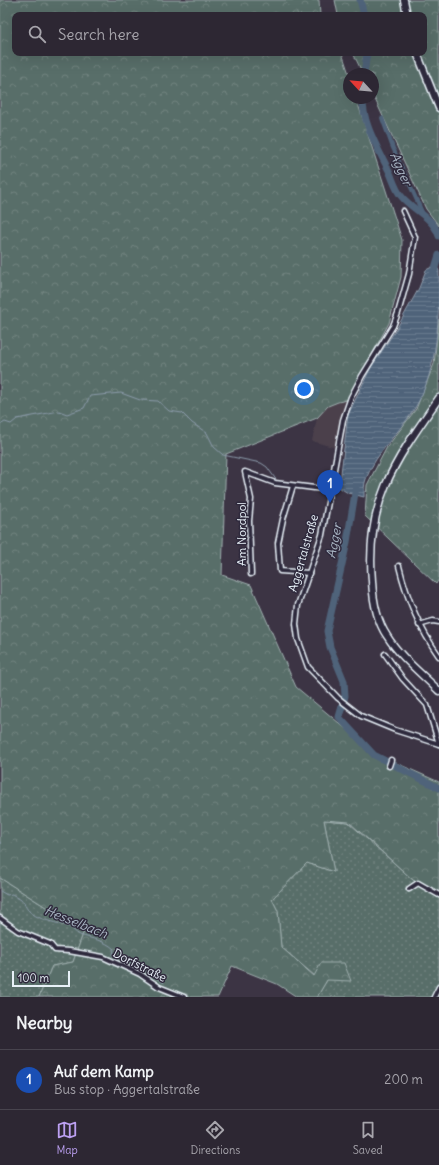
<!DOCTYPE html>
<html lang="en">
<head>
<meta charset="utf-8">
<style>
	body { margin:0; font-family:Delius,sans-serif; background:#352f3b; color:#f1f3f6 }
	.compass { position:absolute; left:343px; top:68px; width:36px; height:36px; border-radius:50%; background:#2d2733; box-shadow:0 4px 16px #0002; rotate:296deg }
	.scale { position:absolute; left:12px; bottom:10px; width:58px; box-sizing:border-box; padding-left:4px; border:2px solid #e8f1f8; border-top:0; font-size:11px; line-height:14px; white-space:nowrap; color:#e8f1f8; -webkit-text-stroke:3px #2f2a3d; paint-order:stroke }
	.you { position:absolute; left:304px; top:389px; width:14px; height:14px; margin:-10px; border:3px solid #fff; border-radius:50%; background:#1a73e8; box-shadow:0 0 0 6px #1a73e833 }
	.badge { display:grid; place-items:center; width:26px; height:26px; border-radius:50%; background:#bca0f2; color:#fff; font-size:13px; font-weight:700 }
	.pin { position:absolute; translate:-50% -33px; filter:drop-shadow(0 1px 2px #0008) }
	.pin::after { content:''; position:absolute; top:21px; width:14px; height:12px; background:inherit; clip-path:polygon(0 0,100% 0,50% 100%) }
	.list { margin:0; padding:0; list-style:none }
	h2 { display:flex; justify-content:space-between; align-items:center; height:52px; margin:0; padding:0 16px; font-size:17px }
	h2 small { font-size:13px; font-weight:400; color:#a7a5ac }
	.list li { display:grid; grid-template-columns:26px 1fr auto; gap:12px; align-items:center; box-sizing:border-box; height:60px; padding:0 16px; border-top:1px solid #48444e }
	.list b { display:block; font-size:15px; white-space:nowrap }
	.list p { margin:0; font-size:13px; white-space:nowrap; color:#a7a5ac }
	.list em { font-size:13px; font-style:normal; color:#a7a5ac }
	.icon { flex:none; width:22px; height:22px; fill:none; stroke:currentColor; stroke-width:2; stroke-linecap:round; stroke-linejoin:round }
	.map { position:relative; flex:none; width:439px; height:997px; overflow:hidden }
	.search { position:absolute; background:#2d2733; box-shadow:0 4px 16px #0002; left:12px; right:12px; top:12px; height:44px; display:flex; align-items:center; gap:10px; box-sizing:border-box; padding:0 14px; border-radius:8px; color:#a7a5ac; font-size:15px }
	.sheet { height:112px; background:#2d2733 }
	nav { display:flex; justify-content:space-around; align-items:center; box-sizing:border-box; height:56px; border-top:1px solid #48444e; background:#2d2733; font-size:11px; color:#a7a5ac }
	nav a { display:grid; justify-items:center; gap:2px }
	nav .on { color:#bca0f2 }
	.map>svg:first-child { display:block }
	.built { fill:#4c404c }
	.grass { fill:url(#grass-dots); stroke:#a0b0b0 }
	.forest { fill:url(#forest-crowns); stroke:#a0b0b0 }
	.water { fill:url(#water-rules); stroke:#8c9cac }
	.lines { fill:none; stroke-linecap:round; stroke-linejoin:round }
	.stream { stroke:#8c9cac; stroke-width:1 }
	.canal { stroke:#4f637a; stroke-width:4 }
	.river { stroke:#4f637a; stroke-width:7 }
	.minor-casing { stroke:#e8f1f8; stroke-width:7 }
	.secondary-casing { stroke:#e8f1f8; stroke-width:9 }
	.minor { stroke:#2f2a3d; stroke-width:4 }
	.secondary { stroke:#2f2a3d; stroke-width:6 }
	.labels { text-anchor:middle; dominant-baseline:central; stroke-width:3; stroke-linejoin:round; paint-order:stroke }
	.street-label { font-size:12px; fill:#e8f1f8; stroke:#2f2a3d }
	.water-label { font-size:13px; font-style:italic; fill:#abb8c6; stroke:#2f2a3d }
</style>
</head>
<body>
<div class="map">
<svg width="439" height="997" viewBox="0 0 439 997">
	<defs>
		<pattern id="grass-dots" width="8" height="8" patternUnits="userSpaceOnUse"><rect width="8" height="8" fill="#596e69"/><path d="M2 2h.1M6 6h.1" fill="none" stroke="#71837f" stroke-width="1.8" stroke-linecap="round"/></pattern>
		<pattern id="forest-crowns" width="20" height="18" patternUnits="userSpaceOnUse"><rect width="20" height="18" fill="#596e69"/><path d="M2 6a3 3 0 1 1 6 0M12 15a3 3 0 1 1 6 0" fill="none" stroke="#71837f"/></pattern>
		<pattern id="water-rules" width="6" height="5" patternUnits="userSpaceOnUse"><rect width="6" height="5" fill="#4f637a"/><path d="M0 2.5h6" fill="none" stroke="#687a8e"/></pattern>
	</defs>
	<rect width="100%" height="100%" fill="#3c3444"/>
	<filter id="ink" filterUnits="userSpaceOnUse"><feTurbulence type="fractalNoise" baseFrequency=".025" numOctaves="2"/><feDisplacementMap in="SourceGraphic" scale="8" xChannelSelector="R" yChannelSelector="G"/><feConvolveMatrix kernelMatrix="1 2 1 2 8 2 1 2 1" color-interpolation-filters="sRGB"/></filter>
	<g filter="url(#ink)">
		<polygon class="built" points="347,400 336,448 312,441 317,418 328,406 338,402"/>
		<g class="grass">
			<polygon points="324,820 348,822 413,880 439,896 439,986 434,997 317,997 327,980 315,976 281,947 278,911 272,899 307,863 334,872"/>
			<polygon points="0,878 84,931 73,962 52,966 39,997 0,997"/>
		</g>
		<g class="forest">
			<polygon points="0,0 319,0 320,15 15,15 15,53 342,53 349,74 349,98 356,98 402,240 401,277 389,323 347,400 338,402 328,406 317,418 226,454 222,575 251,585 296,687 376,754 439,782 439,894 413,880 349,822 324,820 334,872 307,863 272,899 278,911 281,947 314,976 321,963 344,963 351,981 327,980 317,997 297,997 277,984 232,966 218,997 39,997 52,966 73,962 84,931 0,878"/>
			<polygon points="335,0 439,0 439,226 426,209 373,95 373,74 363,74 353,53 424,53 424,15 338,15"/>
			<polygon points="439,319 439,579 436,584 365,516 367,485 387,447 416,409 434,364"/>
		</g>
		<path class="water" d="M436 265 439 271C439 317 439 367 415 408 400 432 376 452 366 479 364 484 364 491 364 497L348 493 340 488V482L348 415 370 369 397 328 419 288 426 270Z"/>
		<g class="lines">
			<g class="stream">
				<polyline points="0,425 5,422 11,424 17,419 59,411 67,414 84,408 90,396 121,393 140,400 158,401 169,411 182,413 192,423 207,433 214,447 223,455 261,463 267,467 277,481 293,483"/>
				<polyline points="306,485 312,485"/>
				<polyline points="0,842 0,851"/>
				<path d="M0 891 7 895 12 894 24 902C28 919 52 921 67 926 72 927 75 933 80 935 92 939 104 940 114 949L113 955 115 957 144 970 164 983"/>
			</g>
			<polyline class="canal" points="382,118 393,148 423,214"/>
			<g class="river">
				<polyline points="360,0 364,15"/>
				<polyline points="364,74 367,53"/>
				<path d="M363 98C362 124 379 150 390 173 393 180 396 191 402 197 414 211 433 217 439 236"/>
				<polyline points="433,274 439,255"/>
				<polyline points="356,487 347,542 327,631 330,647 344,681 345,696 339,717 374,755 439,788"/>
			</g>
			<g class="minor-casing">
				<g id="minor">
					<polyline points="403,211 415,237 409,274 398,313 393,326 362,376 351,397 343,420 322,535 298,605 296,624 298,639 308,667 338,698 361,716 395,730 439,744"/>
					<polyline points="293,486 283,519 278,543 280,571 309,573"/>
					<path d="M399 566C407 599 419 628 439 656"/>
					<polyline points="251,574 249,521 251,499 245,472 275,483 330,490"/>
					<polyline points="419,625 433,621 439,622"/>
					<polyline points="385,654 403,679 427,705 439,744"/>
					<polyline points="389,766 391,760"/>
					<polyline points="409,889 418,883 439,895"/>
					<polyline points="0,918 18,931 50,944 55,950 69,951 103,957 140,974 159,987 184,997"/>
					<polyline points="434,997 439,987"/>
				</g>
			</g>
			<g class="secondary-casing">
				<g id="secondary">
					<polyline points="404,0 407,15"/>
					<polyline points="417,53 439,108"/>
					<path d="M439 398C396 460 365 501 372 581 373 600 376 620 387 636 400 657 422 674 439 691"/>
				</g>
			</g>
			<use href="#minor" class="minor"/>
			<use href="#secondary" class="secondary"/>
		</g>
	</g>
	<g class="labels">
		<g class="street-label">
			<text transform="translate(241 534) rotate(-90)">Am Nordpol</text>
			<text transform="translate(303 553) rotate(-74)">Aggertalstraße</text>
			<text transform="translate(140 965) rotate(27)">Dorfstraße</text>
		</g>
		<g class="water-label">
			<text transform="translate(401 169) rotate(66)">Agger</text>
			<text transform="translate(334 541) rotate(-79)">Agger</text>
			<text transform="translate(76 922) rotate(22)">Hesselbach</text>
		</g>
	</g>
</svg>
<svg class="compass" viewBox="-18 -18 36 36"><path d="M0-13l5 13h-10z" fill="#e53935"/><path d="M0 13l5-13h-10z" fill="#a7a5ac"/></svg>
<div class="scale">100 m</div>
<div class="you"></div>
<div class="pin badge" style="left:330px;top:503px;background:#1a4fb4">1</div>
<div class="search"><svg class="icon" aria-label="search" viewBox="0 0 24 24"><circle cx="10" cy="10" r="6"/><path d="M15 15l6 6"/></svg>Search here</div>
</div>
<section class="sheet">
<h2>Nearby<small></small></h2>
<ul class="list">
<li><span class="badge" style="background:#1a4fb4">1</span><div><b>Auf dem Kamp</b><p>Bus stop · Aggertalstraße</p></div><em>200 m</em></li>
</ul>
</section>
<nav>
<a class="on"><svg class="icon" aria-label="map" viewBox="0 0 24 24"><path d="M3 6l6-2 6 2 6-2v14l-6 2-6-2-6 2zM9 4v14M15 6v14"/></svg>Map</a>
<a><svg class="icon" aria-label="directions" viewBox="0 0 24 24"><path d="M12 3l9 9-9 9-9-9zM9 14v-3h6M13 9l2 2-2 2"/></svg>Directions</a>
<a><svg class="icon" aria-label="saved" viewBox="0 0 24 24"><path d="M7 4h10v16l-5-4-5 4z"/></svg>Saved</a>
</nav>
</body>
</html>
